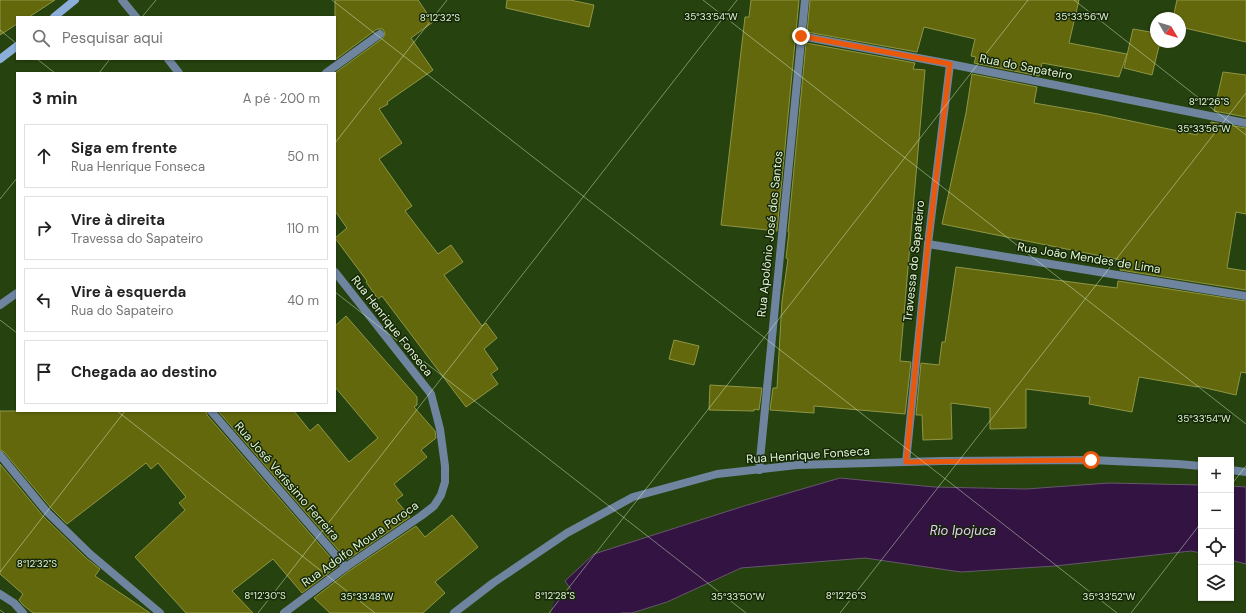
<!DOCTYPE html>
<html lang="pt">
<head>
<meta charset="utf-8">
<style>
	body { margin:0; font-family:"DM Sans",sans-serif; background:#f6f6f6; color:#222 }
	.controls { position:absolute; right:12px; bottom:12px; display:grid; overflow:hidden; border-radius:0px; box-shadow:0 1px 3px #0004 }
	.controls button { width:36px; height:36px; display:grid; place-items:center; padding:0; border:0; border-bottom:1px solid #e0e0e0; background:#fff; color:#222; font:20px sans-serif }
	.compass { position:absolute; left:1150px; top:12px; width:36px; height:36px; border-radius:50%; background:#fff; box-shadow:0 1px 3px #0004; rotate:128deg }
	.stop { position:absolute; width:12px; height:12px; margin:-9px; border:3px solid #ea580c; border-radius:50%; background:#fff }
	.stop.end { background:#ea580c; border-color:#fff; box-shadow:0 1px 4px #0008 }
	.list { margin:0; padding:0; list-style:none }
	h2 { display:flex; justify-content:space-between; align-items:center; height:52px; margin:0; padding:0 16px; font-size:17px }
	h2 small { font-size:13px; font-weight:400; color:#767676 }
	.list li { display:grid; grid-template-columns:26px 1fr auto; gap:12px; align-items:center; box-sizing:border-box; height:64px; margin:0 8px 8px; padding:0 8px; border:1px solid #e0e0e0; border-radius:0px }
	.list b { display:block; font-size:15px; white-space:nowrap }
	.list p { margin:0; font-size:13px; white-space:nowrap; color:#767676 }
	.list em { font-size:13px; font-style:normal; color:#767676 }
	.icon { flex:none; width:22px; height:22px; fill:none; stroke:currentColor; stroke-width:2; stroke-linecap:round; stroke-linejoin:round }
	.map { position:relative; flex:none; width:1246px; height:613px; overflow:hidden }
	.search { position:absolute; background:#fff; box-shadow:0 1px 3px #0004; left:16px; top:16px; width:320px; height:44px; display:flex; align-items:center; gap:10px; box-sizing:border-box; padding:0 14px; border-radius:0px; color:#767676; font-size:15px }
	.panel { position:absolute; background:#fff; box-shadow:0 1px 3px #0004; left:16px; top:72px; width:320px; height:340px; border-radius:0px }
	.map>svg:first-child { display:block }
	.water { fill:#321341; stroke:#66576c }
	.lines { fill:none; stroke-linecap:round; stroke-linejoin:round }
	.river { stroke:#321341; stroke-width:45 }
	.building { fill:#63680d; stroke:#8f9645 }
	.lane { stroke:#6f859f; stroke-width:8 }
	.street { stroke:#6f859f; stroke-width:8 }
	.secondary { stroke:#8cafd9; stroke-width:8 }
	.route { stroke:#ea580c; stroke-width:5 }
	.ticks { fill:none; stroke:#e0f6d2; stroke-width:1; stroke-opacity:0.45 }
	.labels { text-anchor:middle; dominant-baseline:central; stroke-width:3; stroke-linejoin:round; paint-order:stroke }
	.street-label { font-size:12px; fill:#e0f6d2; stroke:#162609 }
	.water-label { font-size:13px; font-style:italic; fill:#e9cbfa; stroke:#162609 }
	.ticks-label { font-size:10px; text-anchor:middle; fill:#e0f6d2; stroke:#162609; stroke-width:3; stroke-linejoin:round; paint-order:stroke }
</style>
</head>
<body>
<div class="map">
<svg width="1246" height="613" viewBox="0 0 1246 613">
	<rect width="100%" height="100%" fill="#26420e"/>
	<g class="water">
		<polygon points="840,478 934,487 1026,489 1109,483 1201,485 1201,553 1191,551 1055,566 961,572 865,558 741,568 667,602 632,613 588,613 565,581 594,554 744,506"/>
		<polygon points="1231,486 1246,487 1246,564 1231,560"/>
	</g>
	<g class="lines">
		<polyline class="river" points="574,613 638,577"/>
	</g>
	<g class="building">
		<polygon points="0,0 55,0 29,17 17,17 17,24 0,35"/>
		<polygon points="335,0 418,0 433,22 411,38 433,70 387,102 388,104 379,109 402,143 379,159 412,206 405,211 438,254 451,245 463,262 444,275 482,326 486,323 497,338 484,349 498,369 491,374 498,384 466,407 382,296 378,299 366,282 367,281 335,238 347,228 335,211 335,73 383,38 385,34 383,29 377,29 335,60"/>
		<polygon points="507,0 570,0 594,5 589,27 506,8"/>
		<polygon points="751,0 799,0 777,231 721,225 745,17 749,17"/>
		<polygon points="810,0 1079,0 1069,43 1127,54 1119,77 1042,63 1039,76 974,63 976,57 971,56 975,39 924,27 917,52 807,32"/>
		<polygon points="1177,0 1246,0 1246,42 1180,27 1180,18 1173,18"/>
		<polygon points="1133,29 1156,33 1156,42 1160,42 1152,75 1124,68"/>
		<polygon points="806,43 915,63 913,69 925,70 900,361 911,362 905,414 814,406 814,413 770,410 773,388 777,388 782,301 788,259 786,258 789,232 788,232"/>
		<polygon points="1223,72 1246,75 1246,117 1214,111"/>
		<polygon points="972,74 1037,87 1034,103 1098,114 1197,135 1198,129 1209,131 1211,122 1246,128 1246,214 1236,212 1227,268 1246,271 1246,290 1120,270 1121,260 942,224 966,113"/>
		<polygon points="956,267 1117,288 1118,281 1246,301 1246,373 1241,372 1236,395 1197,386 1197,387 1139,377 1132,412 1089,404 1090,397 1026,389 1026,428 990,429 990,408 951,403 952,439 923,440 922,415 916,415 921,363 939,365 942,342 945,342"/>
		<polygon points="346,316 417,397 417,405 414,407 435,431 436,438 421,450 427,457 394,484 403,495 396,500 410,517 347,560 218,411 294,411 310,431 318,424 349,462 378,438 335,387 335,326"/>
		<polygon points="674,340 699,346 694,365 669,359"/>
		<polygon points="710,385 762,388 759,410 754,409 754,411 709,410"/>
		<polygon points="0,411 206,411 207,415 338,566 302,593 273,559 232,591 253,613 186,613 135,557 185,510 179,503 186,497 158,463 151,469 146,463 67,524 51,508 4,452 0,450"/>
		<polygon points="0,464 43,516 86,558 100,569 95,576 150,613 33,613 23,605 19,600 23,594 0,574"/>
		<polygon points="452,515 478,547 435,582 445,593 423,613 330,613 314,598 349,571 416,526 425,537"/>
	</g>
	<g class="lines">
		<polyline class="lane" points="0,594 14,603 23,613"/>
		<g class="street">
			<polyline points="122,0 136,17"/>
			<polyline points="801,36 950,64 1246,123"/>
			<polyline points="168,59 179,73"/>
			<polyline points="326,73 380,34"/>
			<polyline points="928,244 1246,296"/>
			<polyline points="0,305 17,293"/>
			<polyline points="211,411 346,567"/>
			<polyline points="0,455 47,512 90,554 160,613"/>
			<polyline points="906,462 928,244 950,64"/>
			<polyline points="759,470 805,0"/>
			<polyline points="1231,470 1246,472"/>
			<polyline points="284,613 346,567 421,516 434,506 441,495 445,482 445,466 440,429 431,394 335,272"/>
			<polyline points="454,613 493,583 567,533 633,497 717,474 797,465 942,461 1091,460 1178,464 1201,466"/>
		</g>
		<g class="secondary">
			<polyline points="54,17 75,0"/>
			<polyline points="0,59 17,46"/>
		</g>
	</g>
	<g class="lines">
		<polyline class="route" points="801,36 950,64 928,244 906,462 1091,460"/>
	</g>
	<path class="ticks" d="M332 0 1117 613M703 0 1246 424M1074 0 1246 135M142 17 156 0M0 30 17 44M37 59 55 73M99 73 110 59M335 143 447 0M0 199 17 178M335 292 746 613M0 320 17 333M117 411 375 613M1231 485 1246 466M0 572 125 411M0 610 4 613M258 613 737 0M549 613 1028 0M840 613 1246 93M1131 613 1201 523"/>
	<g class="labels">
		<g class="street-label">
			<text transform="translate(1026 67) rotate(11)">Rua do Sapateiro</text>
			<text transform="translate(770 234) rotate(-84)">Rua Apolônio José dos Santos</text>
			<text transform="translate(1089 258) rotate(9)">Rua João Mendes de Lima</text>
			<text transform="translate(914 261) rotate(-84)">Travessa do Sapateiro</text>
			<text transform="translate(392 326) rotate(52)">Rua Henrique Fonseca</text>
			<text transform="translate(808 455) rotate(-4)">Rua Henrique Fonseca</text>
			<text transform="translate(287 481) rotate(49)">Rua José Veríssimo Ferreira</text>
			<text transform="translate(360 544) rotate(-35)">Rua Adolfo Moura Poroca</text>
		</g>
		<g class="water-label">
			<text x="963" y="530">Rio Ipojuca</text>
		</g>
	</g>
	<g class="ticks-label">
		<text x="711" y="20">35°33'54"W</text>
		<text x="1082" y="20">35°33'56"W</text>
		<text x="440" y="21">8°12'32"S</text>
		<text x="1209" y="105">8°12'26"S</text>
		<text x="1204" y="132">35°33'56"W</text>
		<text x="1204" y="422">35°33'54"W</text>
		<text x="37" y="567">8°12'32"S</text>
		<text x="265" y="599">8°12'30"S</text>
		<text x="555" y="599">8°12'28"S</text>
		<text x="846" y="599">8°12'26"S</text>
		<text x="367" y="600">35°33'48"W</text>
		<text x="738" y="600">35°33'50"W</text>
		<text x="1109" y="600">35°33'52"W</text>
	</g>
</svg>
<div class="controls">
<button>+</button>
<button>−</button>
<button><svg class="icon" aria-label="locate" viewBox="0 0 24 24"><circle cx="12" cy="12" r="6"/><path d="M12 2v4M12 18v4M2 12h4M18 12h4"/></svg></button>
<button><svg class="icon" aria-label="layers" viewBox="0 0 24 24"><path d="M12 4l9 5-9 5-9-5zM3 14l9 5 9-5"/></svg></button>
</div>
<svg class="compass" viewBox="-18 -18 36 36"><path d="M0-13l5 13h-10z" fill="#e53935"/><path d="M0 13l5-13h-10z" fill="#767676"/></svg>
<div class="stop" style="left:1091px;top:460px"></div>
<div class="stop end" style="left:801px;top:36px"></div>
<div class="search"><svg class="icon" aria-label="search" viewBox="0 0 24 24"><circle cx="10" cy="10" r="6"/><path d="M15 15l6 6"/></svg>Pesquisar aqui</div>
<section class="panel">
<h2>3 min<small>A pé · 200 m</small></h2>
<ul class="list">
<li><svg class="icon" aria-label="ahead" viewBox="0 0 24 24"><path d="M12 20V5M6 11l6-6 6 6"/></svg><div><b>Siga em frente</b><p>Rua Henrique Fonseca</p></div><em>50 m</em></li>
<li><svg class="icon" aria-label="right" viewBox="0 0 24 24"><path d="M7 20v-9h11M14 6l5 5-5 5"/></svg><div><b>Vire à direita</b><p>Travessa do Sapateiro</p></div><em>110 m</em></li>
<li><svg class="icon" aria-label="left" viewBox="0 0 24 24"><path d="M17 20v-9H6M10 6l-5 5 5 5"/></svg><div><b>Vire à esquerda</b><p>Rua do Sapateiro</p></div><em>40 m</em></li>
<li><svg class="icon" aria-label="arrive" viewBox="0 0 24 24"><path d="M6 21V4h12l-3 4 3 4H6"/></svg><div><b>Chegada ao destino</b></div></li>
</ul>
</section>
</div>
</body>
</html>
